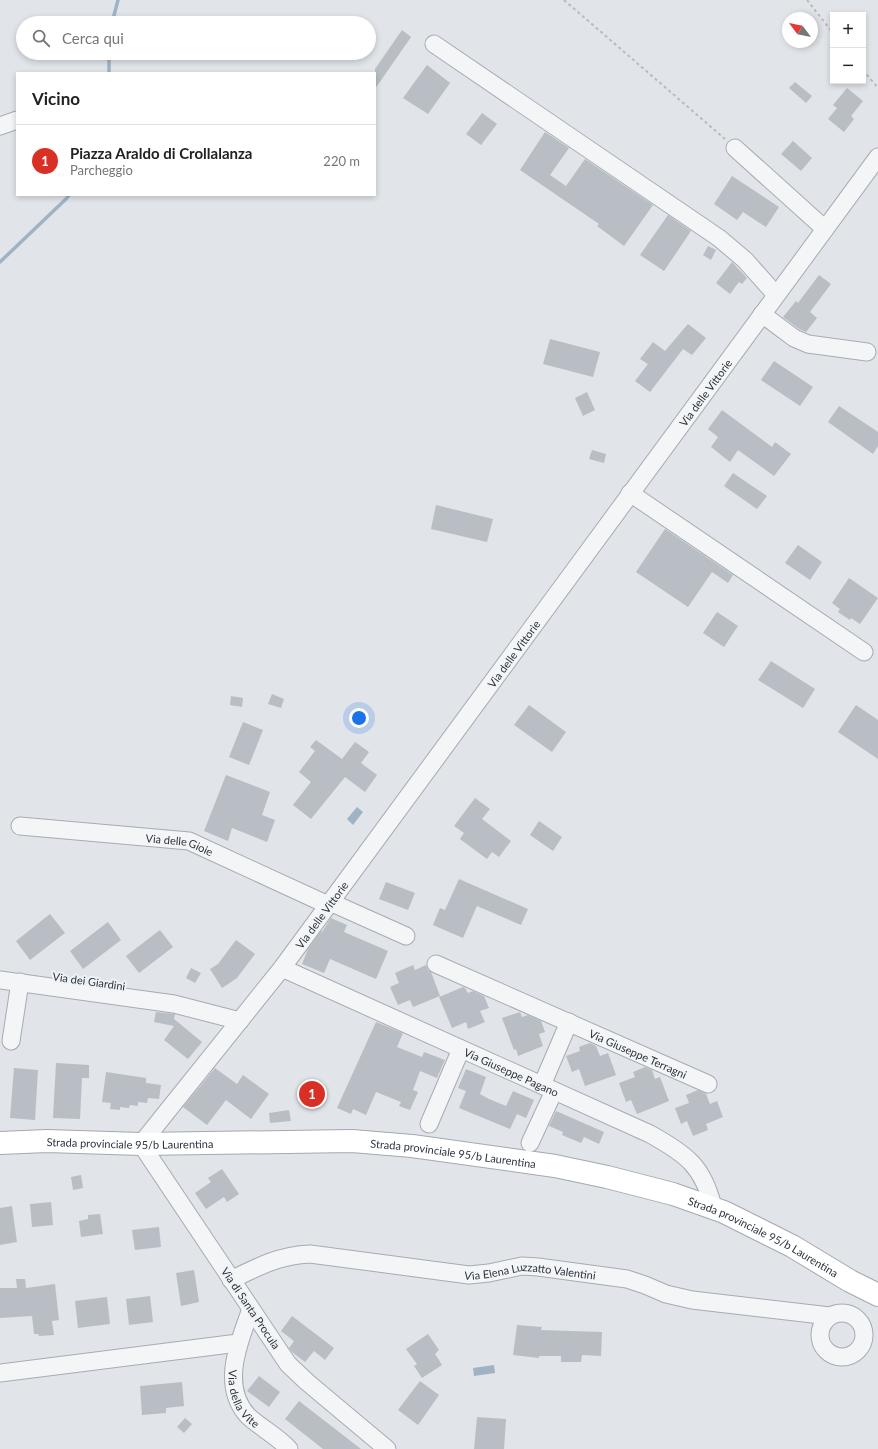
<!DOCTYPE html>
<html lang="it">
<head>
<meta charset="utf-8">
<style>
	body { margin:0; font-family:Lato,sans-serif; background:#f6f6f6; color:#222 }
	.controls { position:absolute; right:12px; top:12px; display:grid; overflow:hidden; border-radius:0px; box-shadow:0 2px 6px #0003 }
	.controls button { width:36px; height:36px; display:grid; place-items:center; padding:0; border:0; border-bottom:1px solid #e0e0e0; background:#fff; color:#222; font:20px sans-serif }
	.compass { position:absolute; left:782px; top:12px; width:36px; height:36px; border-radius:50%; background:#fff; box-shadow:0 2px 6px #0003; rotate:302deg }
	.you { position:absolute; left:359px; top:718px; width:14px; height:14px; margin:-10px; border:3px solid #fff; border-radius:50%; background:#1a73e8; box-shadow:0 0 0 6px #1a73e833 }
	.badge { display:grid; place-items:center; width:26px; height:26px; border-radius:50%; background:#d93025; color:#fff; font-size:13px; font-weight:700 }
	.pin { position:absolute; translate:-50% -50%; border:2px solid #fff; box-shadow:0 1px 4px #0006 }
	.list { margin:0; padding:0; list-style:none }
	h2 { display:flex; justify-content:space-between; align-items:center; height:52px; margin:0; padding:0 16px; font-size:17px }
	h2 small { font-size:13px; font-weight:400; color:#767676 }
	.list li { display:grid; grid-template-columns:26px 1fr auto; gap:12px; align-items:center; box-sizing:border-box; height:72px; padding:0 16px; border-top:1px solid #e0e0e0 }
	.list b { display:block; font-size:15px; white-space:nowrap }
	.list p { margin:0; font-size:13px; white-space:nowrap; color:#767676 }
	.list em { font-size:13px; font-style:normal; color:#767676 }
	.icon { flex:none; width:22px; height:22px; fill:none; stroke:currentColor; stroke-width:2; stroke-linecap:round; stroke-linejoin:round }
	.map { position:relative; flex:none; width:878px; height:1449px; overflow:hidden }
	.search { position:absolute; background:#fff; box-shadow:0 2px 6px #0003; left:16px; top:16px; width:360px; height:44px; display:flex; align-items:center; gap:10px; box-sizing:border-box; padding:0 14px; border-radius:22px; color:#767676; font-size:15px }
	.panel { position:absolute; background:#fff; box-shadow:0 2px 6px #0003; left:16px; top:72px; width:360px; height:124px; border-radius:0px }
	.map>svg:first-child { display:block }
	.water { fill:#a0b3c5 }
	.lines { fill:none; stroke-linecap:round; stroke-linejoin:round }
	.stream { stroke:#a0b3c5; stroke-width:3.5 }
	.building { fill:#b9bec4 }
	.minor-casing { stroke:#a7abb2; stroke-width:19 }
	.major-casing { stroke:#a2a9b3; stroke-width:24 }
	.path { stroke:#b7bbc0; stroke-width:2; stroke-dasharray:3 3; stroke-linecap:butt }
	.minor { stroke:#f3f5f7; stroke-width:17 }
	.major { stroke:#fff; stroke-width:22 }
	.labels { text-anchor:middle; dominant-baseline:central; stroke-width:4; stroke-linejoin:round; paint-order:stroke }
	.street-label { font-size:11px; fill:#2b333e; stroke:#f0f3f6 }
</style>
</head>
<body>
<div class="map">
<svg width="878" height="1449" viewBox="0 0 878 1449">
	<rect width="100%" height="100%" fill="#e1e4e8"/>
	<g class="water">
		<polygon points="357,807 363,812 353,825 347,819"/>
		<polygon points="494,1365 495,1373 474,1376 473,1368"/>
	</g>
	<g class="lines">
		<g class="stream">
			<polyline points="112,23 118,0"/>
			<polyline points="109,53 109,73"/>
			<polyline points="0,262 66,199 69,195"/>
		</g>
	</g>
	<g class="building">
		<polygon points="402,30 411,37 375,89 375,69"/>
		<polygon points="427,65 450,83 428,114 403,98"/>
		<polygon points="795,82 812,96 806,103 789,88"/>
		<polygon points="847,88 863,101 851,116 854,119 844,132 828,119 837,108 833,105"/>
		<polygon points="482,113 497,124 481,145 466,134"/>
		<polygon points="545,132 569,148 550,175 566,186 585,159 653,205 624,246 597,226 599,224 520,170"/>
		<polygon points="793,141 812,158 801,171 781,154"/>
		<polygon points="732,176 779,207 766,227 743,212 737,220 714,204"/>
		<polygon points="668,215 691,231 664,271 640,255"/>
		<polygon points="708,246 716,250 711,260 703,255"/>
		<polygon points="732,262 747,278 742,284 739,282 730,294 716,283"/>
		<polygon points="819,275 831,284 810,312 817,318 806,332 799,329 783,317 796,301 798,303"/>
		<polygon points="688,324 706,338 692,355 683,349 650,392 635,381 648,364 640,359 653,342 665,351"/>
		<polygon points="550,339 600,352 593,377 543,364"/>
		<polygon points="774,361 813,387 800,406 761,380"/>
		<polygon points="587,392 595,410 583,416 575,398"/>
		<polygon points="839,406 878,432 878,446 873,454 828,422"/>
		<polygon points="722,410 772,447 775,442 791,454 774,476 738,450 730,462 711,447 718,437 708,429"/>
		<polygon points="592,450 606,454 604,463 589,459"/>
		<polygon points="733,473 767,496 757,509 724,486"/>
		<polygon points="436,505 493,519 487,542 431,529"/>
		<polygon points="665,529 733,575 728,583 712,572 688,607 636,572"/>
		<polygon points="798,545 822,562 810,580 785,563"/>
		<polygon points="849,578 878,598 860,624 851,618 850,620 838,612 840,609 832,603"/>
		<polygon points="717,612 738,626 724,647 703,633"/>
		<polygon points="771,661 815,689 803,708 758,680"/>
		<polygon points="272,694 284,699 281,708 268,704"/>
		<polygon points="231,696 243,698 242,707 230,705"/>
		<polygon points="529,705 566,732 552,752 514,725"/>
		<polygon points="856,705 878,720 878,759 838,732"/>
		<polygon points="243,722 263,730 249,765 229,757"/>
		<polygon points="316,740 342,759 355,742 369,752 361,763 377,775 365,792 345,777 311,819 293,805 311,782 299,772 315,751 310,747"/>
		<polygon points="226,775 270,792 262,815 275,820 267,842 232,828 228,841 204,831"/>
		<polygon points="475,798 490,809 482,819 511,841 499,857 492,852 487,859 460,839 464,833 454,826"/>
		<polygon points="539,821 562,837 553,851 530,835"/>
		<polygon points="459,879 528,909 521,925 477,906 463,938 433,925 440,908 445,910"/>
		<polygon points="386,882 415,893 408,910 379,899"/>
		<polygon points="50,914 65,933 30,960 16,941"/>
		<polygon points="331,918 347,925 344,932 388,951 376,979 330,959 324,973 302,964 308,949 321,931 322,932"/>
		<polygon points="108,922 121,940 83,969 70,951"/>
		<polygon points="160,930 173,947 139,973 126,956"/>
		<polygon points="236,940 255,954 237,978 222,988 210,969 218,964"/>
		<polygon points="413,965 415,970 426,965 428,970 431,972 440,996 413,1007 410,1000 398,1005 390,987 399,983 395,973"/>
		<polygon points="191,968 201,973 195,983 186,978"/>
		<polygon points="463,987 465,988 468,993 473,991 484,996 489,1008 480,1011 485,1022 468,1029 466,1022 452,1028 439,997"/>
		<polygon points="156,1012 175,1014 174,1019 202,1042 188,1059 164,1040 174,1026 154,1022"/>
		<polygon points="520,1012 522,1017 528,1015 541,1021 545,1032 539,1034 543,1046 518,1056 516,1049 514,1050 502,1018"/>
		<polygon points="376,1022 403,1033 397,1047 422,1057 424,1052 445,1060 437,1078 420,1071 413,1090 418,1092 410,1110 399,1106 401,1102 376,1092 366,1115 353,1109 351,1114 337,1108"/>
		<polygon points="590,1043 596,1046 600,1056 608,1053 616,1075 585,1086 579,1069 572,1072 566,1056 580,1051 579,1047"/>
		<polygon points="56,1063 89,1065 89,1078 82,1078 80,1119 53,1118"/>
		<polygon points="645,1067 652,1070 655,1079 660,1077 669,1101 637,1114 631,1100 626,1102 619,1083 635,1077 633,1072"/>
		<polygon points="14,1068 38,1070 35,1120 10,1118"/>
		<polygon points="215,1068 237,1084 243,1075 269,1094 251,1119 226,1100 207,1125 183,1107"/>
		<polygon points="466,1069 486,1077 480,1094 489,1099 506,1106 513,1091 534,1100 526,1118 517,1114 510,1129 459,1108 466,1091 458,1088"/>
		<polygon points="106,1072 146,1078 146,1083 161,1085 159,1099 148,1098 147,1103 138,1102 138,1106 130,1105 129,1108 120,1107 120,1110 110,1109 111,1103 102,1102"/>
		<polygon points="698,1090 706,1094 710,1104 717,1101 723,1117 706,1124 708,1130 693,1136 687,1121 681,1124 675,1108 689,1103 686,1095"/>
		<polygon points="289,1110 291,1121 270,1123 269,1113"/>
		<polygon points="556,1111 604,1132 599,1144 584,1137 581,1143 562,1135 563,1132 549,1126"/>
		<polygon points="222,1169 239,1194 227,1202 224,1197 206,1209 195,1193 211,1182 208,1178"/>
		<polygon points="81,1175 83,1188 73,1190 71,1177"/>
		<polygon points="51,1202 53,1225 32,1227 30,1204"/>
		<polygon points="12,1206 17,1242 0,1245 0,1208"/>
		<polygon points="100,1214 103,1234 81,1237 79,1221 88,1219 88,1215"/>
		<polygon points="159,1227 161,1247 135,1250 132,1230"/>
		<polygon points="194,1270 199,1302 181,1306 176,1273"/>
		<polygon points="16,1279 25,1279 26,1288 55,1284 59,1320 52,1321 54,1335 39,1336 38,1334 34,1334 32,1316 0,1318 0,1288 17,1288"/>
		<polygon points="150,1296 153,1322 129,1325 126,1299"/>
		<polygon points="107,1297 110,1324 78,1328 75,1301"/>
		<polygon points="292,1316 334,1348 325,1360 314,1351 305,1362 292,1352 289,1348 294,1341 281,1331"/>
		<polygon points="517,1325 542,1327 541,1330 602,1332 601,1356 582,1355 581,1362 561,1362 561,1356 539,1356 539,1358 513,1355"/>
		<polygon points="428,1334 439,1350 435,1354 442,1365 422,1378 414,1366 417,1364 406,1349"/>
		<polygon points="259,1376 280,1392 269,1407 247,1391"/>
		<polygon points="420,1381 439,1395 418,1425 398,1410"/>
		<polygon points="182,1382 184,1406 166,1408 166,1413 142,1415 140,1386"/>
		<polygon points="299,1401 361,1449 323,1449 285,1419"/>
		<polygon points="477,1417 506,1419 504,1449 474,1449"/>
		<polygon points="185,1418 192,1424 184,1433 177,1427"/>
	</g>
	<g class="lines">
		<g class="minor-casing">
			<g id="minor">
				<polyline points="434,44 719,238 745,260 776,295"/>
				<polyline points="0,126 17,120"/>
				<polyline points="735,148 825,229"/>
				<polyline points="762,314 794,338 808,344 867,352"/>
				<polyline points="630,493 864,652"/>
				<path id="s1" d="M20 826 189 841 328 905"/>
				<polyline points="330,902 406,936"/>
				<path id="s2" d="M436 964 708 1084"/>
				<path id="s3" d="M282 968 650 1134C686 1154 703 1166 713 1207"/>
				<polyline points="0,980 174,1004 240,1021"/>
				<polyline points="11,1041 20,982"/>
				<polyline points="542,1085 569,1022"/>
				<polyline points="429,1124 461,1049"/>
				<polyline points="530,1143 554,1091"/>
				<path id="s4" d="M231 1280C257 1267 280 1255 310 1254L469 1275 489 1273 522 1266 538 1267 627 1279 645 1285 666 1294 692 1300 830 1316"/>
				<path id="s5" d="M251 1309C239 1342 220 1386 248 1416 261 1428 277 1436 289 1449"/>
				<circle cx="842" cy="1335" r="22"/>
				<polyline points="0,1373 238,1343"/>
				<path id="s6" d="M387 1449 307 1382 288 1364 141 1144 282 968 878 157"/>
			</g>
		</g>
		<g class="major-casing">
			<g id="major">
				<path id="s7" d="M0 1143 47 1141 141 1144 352 1141 412 1146 555 1166 607 1177 673 1194 724 1212 792 1246 850 1281 878 1295"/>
			</g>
		</g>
		<g class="path">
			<polyline points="564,0 725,139"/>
			<polyline points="807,0 833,33"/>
			<polyline points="863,70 878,88"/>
		</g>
		<use href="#minor" class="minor"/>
		<use href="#major" class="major"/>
	</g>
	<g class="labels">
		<g class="street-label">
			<text stroke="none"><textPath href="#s6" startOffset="1335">Via delle Vittorie</textPath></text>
			<text stroke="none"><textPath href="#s6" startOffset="1011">Via delle Vittorie</textPath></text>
			<text stroke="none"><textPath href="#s1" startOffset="161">Via delle Gioie</textPath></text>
			<text stroke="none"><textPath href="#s6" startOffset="687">Via delle Vittorie</textPath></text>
			<text transform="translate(89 981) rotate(8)">Via dei Giardini</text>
			<text stroke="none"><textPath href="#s2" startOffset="221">Via Giuseppe Terragni</textPath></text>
			<text stroke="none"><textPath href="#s3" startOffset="252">Via Giuseppe Pagano</textPath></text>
			<text stroke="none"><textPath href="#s7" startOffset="130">Strada provinciale 95/b Laurentina</textPath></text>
			<text stroke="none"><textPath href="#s7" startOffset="454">Strada provinciale 95/b Laurentina</textPath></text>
			<text stroke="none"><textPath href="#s7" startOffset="778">Strada provinciale 95/b Laurentina</textPath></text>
			<text stroke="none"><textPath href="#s4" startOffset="306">Via Elena Luzzatto Valentini</textPath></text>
			<text transform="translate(251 1308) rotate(56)">Via di Santa Procula</text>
			<text stroke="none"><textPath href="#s5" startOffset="95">Via della Vite</textPath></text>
		</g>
	</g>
</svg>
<div class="controls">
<button>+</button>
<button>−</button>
</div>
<svg class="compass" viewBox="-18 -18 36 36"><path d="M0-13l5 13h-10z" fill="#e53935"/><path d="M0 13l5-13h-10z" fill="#767676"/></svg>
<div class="you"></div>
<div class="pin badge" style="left:312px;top:1094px">1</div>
<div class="search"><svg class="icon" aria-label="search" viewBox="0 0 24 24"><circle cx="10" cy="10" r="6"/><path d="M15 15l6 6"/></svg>Cerca qui</div>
<section class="panel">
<h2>Vicino<small></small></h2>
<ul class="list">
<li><span class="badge">1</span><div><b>Piazza Araldo di Crollalanza</b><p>Parcheggio</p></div><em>220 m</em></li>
</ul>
</section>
</div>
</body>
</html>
